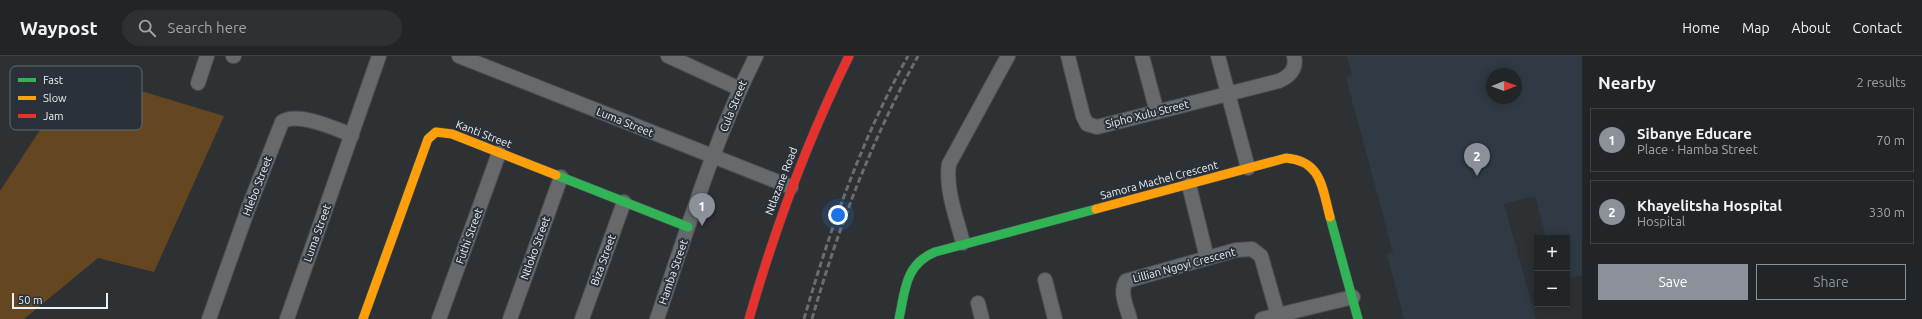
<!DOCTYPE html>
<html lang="en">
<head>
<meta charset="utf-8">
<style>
	body { margin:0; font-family:Ubuntu,sans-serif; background:#2e3133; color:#f1f3f6 }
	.controls { position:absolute; right:12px; bottom:12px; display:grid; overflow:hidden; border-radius:0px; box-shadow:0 2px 10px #0003 }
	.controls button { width:36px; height:36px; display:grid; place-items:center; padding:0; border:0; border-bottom:1px solid #3f4244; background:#222527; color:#f1f3f6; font:20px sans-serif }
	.compass { position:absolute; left:1486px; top:12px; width:36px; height:36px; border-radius:50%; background:#222527; box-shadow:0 2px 10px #0003; rotate:89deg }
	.scale { position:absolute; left:12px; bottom:10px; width:96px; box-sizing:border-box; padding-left:4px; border:2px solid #ecf1f6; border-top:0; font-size:11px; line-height:14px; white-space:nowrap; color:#ecf1f6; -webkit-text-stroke:3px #2a3138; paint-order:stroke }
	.you { position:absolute; left:838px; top:159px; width:14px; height:14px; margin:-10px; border:3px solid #fff; border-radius:50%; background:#1a73e8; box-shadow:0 0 0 6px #1a73e833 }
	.badge { display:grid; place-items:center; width:26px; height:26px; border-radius:50%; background:#8c9099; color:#fff; font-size:13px; font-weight:700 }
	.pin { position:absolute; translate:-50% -33px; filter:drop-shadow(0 1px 2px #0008) }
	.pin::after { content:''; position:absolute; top:21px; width:14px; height:12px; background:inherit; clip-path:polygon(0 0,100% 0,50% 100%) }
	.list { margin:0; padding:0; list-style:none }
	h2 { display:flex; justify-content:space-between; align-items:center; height:52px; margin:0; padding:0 16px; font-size:17px }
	h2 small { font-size:13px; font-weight:400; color:#a2a5a7 }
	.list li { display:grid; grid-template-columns:26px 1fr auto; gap:12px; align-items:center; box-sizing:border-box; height:64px; margin:0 8px 8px; padding:0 8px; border:1px solid #3f4244; border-radius:0px }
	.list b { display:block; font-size:15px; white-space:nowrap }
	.list p { margin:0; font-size:13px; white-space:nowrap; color:#a2a5a7 }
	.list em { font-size:13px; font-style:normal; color:#a2a5a7 }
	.actions { display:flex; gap:8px; padding:12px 16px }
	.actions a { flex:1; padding:9px 0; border:1px solid #8c9099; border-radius:0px; text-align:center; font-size:14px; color:#8c9099 }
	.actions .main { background:#8c9099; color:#fff }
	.icon { flex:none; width:22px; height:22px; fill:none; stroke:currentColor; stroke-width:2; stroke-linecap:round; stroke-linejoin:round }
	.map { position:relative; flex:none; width:1582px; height:263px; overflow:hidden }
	header { display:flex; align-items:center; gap:24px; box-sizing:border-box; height:56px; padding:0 20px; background:#222527; border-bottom:1px solid #3f4244 }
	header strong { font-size:19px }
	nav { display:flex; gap:22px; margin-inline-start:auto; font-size:14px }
	.search { width:280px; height:36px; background:#2e3133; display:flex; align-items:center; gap:10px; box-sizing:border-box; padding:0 14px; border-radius:22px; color:#a2a5a7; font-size:15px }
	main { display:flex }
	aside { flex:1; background:#222527 }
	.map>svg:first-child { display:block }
	.built { fill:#2f3a44; fill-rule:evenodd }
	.green { fill:#644721 }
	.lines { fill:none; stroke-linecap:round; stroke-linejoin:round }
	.street-casing { stroke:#4a4d50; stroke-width:16 }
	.fast-casing { stroke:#4a4d50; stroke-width:10 }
	.slow-casing { stroke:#4a4d50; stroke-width:10 }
	.jam-casing { stroke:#4a4d50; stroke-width:10 }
	.street { stroke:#676a6c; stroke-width:14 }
	.fast { stroke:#30b455; stroke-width:9 }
	.slow { stroke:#ff9f0a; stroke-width:9 }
	.jam { stroke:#e5322d; stroke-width:9 }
	.rail { stroke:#6a6c6f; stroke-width:3; stroke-dasharray:6 3; stroke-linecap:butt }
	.labels { text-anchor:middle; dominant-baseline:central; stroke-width:4; stroke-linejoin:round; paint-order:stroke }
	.street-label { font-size:11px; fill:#ecf1f6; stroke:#2a3138 }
	.key { fill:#2a3138; stroke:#646b71; stroke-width:1 }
	.key-label { font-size:11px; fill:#ecf1f6 }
</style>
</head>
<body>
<header>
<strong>Waypost</strong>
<div class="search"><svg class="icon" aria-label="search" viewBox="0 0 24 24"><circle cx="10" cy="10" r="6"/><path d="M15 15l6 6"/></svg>Search here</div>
<nav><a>Home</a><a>Map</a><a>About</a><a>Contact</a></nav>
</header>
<main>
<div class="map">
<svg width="1582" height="263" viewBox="0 0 1582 263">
	<rect width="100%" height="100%" fill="#2e3134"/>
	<path class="built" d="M1347 0H1582V219L1567 223V182H1546L1535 140 1504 148 1536 263H1404L1387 198 1393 196 1346 22 1352 19ZM1492 18H1516V42H1492Z"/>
	<polygon class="green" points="78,16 224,60 154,216 98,202 24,263 0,263 0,135"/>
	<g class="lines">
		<g class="street-casing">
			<g id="street">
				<polyline points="233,0 234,0"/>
				<polyline points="459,0 791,131"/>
				<polyline points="668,0 740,33"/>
				<path d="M1068 0 1083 60 1087 68 1097 71 1279 25C1290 20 1297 13 1294 0"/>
				<polyline points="1142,0 1157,56"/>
				<polyline points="1218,0 1248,112"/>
				<polyline points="198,27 207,0"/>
				<polyline points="1189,129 1207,202"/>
				<path d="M963 187C957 163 945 133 949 108L1008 0"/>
				<polyline points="1045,224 1055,263"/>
				<polyline points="978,247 982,263"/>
				<path d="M209 263 248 153 282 66C297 55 336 73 352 79"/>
				<polyline points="287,263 379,0"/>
				<polyline points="439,263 499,97"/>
				<polyline points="510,263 561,121"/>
				<polyline points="582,263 624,146"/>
				<path d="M657 263C687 175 714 84 756 0"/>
				<path d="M1130 263C1127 252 1119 236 1126 225L1236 194 1252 193 1261 200 1279 263"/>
				<polyline points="1262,263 1353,241"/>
			</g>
		</g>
		<g class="fast-casing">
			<g id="fast">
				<polyline points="556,119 688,171"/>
				<polyline points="1330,161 1358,263"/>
				<path d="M899 263C905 235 905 208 935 196L1096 153"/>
			</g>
		</g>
		<g class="slow-casing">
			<g id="slow">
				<path d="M1096 153 1286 102C1322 105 1322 132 1330 161"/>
				<polyline points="363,263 428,83 436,76 452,78 556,119"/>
			</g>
		</g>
		<g class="jam-casing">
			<path id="jam" d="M749 263C775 172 807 85 849 0"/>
		</g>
		<use href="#street" class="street"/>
		<use href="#fast" class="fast"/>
		<use href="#slow" class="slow"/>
		<use href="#jam" class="jam"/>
		<g class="rail">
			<path d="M804 263C830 173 862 82 908 0"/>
			<path d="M812 263C838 172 872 83 918 0"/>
		</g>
	</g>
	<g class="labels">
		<g class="street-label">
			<text transform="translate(733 50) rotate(-68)">Cula Street</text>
			<text transform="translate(1147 58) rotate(-14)">Sipho Xulu Street</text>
			<text transform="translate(625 66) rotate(22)">Luma Street</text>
			<text transform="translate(484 78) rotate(21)">Kanti Street</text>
			<text transform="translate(1159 124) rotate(-15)">Samora Machel Crescent</text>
			<text transform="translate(781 125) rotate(-69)">Ntlazane Road</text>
			<text transform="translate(257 130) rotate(-69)">Hlebo Street</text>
			<text transform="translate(317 177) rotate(-70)">Luma Street</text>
			<text transform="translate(469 180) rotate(-70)">Futhi Street</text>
			<text transform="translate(535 192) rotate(-70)">Ntloko Street</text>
			<text transform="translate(603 204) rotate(-70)">Biza Street</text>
			<text transform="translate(1184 209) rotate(-15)">Lillian Ngoyi Crescent</text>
			<text transform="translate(673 216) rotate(-71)">Hamba Street</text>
		</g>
	</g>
	<rect x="10" y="10" width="132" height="64" rx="6" class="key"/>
	<rect x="18" y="22" width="18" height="4" fill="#30b455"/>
	<rect x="18" y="40" width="18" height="4" fill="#ff9f0a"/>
	<rect x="18" y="58" width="18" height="4" fill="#e5322d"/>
	<g class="key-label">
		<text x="43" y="28">Fast</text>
		<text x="43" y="46">Slow</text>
		<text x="43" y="64">Jam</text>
	</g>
</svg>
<div class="controls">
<button>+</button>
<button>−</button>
</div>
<svg class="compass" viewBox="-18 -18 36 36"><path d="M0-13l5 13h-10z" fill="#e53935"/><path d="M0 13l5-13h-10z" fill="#a2a5a7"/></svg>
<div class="scale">50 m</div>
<div class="you"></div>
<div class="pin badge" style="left:702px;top:170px">1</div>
<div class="pin badge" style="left:1477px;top:120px">2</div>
</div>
<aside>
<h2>Nearby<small>2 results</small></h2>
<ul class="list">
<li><span class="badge">1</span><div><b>Sibanye Educare</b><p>Place · Hamba Street</p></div><em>70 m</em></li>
<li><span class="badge">2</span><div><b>Khayelitsha Hospital</b><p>Hospital</p></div><em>330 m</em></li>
</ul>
<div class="actions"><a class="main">Save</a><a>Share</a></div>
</aside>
</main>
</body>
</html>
